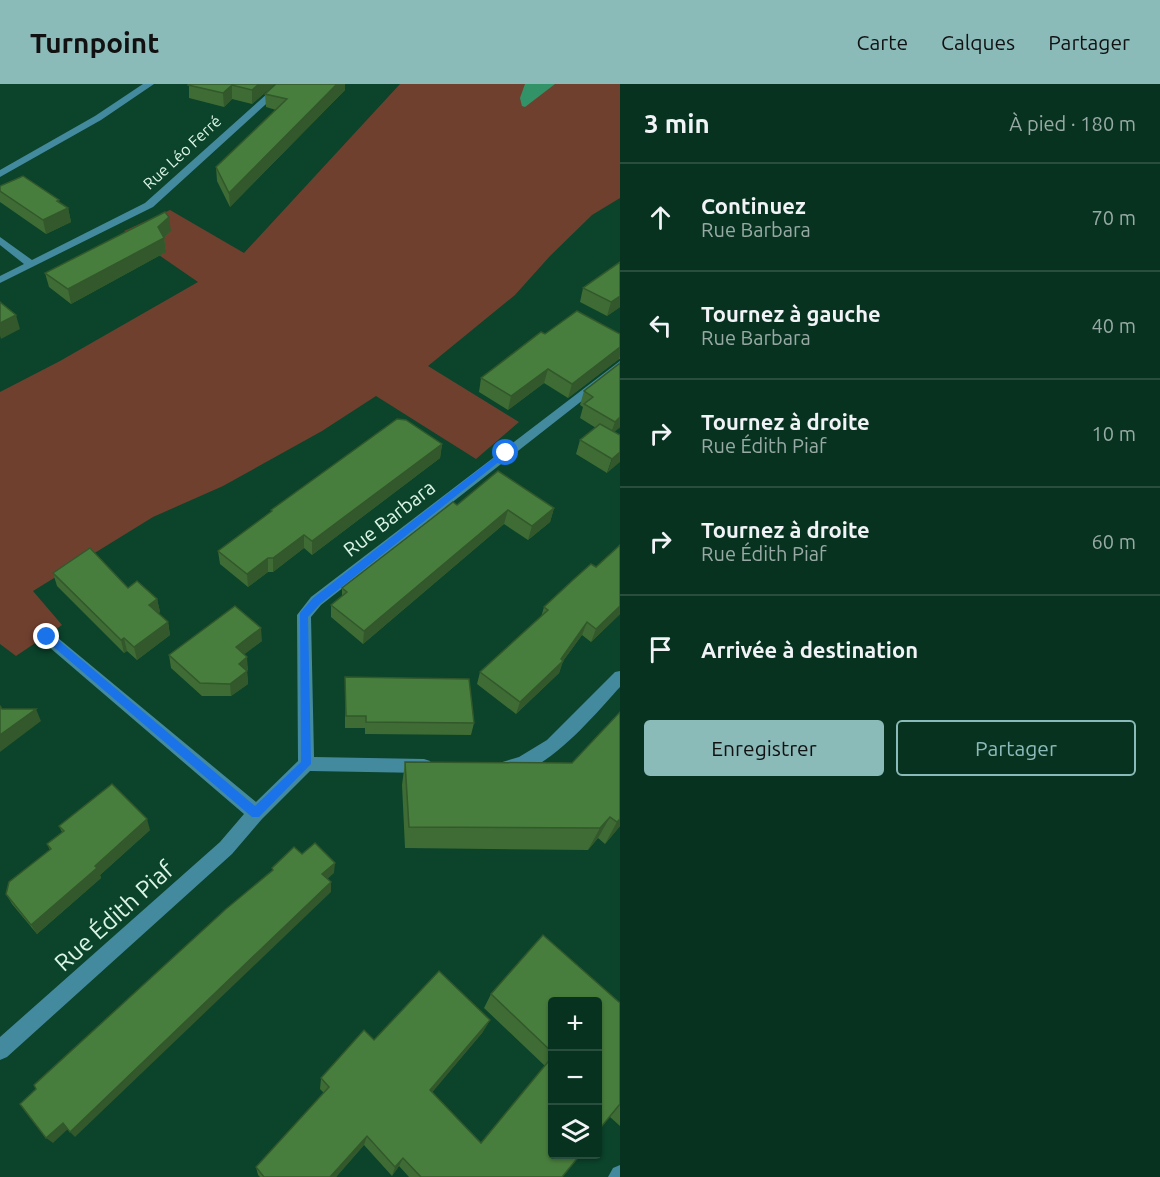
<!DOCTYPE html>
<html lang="fr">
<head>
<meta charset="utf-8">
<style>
	body { margin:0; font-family:Ubuntu,sans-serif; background:#113a29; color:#f1f3f6 }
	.controls { position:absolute; right:18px; bottom:18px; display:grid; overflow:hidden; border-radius:6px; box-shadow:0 2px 4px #0004 }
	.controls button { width:54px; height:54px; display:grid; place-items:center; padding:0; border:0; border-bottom:2px solid #294d3e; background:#083220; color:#f1f3f6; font:30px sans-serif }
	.stop { position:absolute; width:18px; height:18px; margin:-14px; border:4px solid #1a73e8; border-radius:50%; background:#fff }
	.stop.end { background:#1a73e8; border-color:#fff; box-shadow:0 2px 6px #0008 }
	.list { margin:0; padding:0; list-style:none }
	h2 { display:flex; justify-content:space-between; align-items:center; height:78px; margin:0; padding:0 24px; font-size:26px }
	h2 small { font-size:20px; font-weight:400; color:#98aaa5 }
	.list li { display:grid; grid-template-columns:39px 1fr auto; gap:18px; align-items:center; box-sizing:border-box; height:108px; padding:0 24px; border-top:2px solid #294d3e }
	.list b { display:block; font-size:22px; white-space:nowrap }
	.list p { margin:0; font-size:20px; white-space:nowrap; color:#98aaa5 }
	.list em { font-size:20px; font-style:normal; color:#98aaa5 }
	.actions { display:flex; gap:12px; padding:18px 24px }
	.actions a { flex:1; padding:14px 0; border:2px solid #8bbbb9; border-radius:6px; text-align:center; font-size:21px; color:#8bbbb9 }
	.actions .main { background:#8bbbb9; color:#111 }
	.icon { flex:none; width:33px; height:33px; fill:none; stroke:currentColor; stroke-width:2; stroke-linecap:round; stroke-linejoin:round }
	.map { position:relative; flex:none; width:620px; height:1093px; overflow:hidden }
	header { display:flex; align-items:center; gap:36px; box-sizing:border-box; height:84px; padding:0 30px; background:#8bbbb9; color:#111 }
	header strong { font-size:28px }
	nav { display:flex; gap:33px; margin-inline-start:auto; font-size:21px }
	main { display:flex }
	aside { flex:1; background:#083220 }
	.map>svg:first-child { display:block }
	.green { fill:#70402f }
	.water { fill:#339368 }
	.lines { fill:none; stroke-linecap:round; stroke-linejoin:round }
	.minor { fill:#448a9f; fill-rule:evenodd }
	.wall { fill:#3e6c34 }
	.shaded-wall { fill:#32582b }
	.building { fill:#487e3d; stroke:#32582b; stroke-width:1.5 }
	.route { fill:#1a73e8 }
	.labels { text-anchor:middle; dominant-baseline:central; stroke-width:4.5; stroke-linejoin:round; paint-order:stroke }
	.far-street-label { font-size:16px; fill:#daf5e5; stroke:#0b432b }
	.street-label { font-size:20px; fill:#daf5e5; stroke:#0b432b }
	.near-street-label { font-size:24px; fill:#daf5e5; stroke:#0b432b }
</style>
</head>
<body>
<header>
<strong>Turnpoint</strong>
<nav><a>Carte</a><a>Calques</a><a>Partager</a></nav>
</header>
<main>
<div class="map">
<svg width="620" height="1093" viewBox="0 0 620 1093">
	<rect width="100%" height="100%" fill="#0b432b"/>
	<polygon class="green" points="400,0 620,0 620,114 592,131 550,172 515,211 428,282 519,338 476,375 376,312 322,347 223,402 153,433 33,507 62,541 16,572 0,560 0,308 60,277 198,198 124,147 170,126 244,169"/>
	<polygon class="water" points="525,0 555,0 525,23 522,22 520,14"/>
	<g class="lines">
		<g class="minor">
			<polygon points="143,0 154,0 101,36 0,93 0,86 95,32"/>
			<polygon points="278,0 288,0 153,123 0,199 0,192 24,180 0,161 0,153 32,176 145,119"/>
			<polygon points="620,277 620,287 321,521 311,533 314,673 424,675 430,677 432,682 430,687 424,689 310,687 262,735 232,770 7,973 0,976 0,953 220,758 244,730 42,557 39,553 42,549 52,549 256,718 298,677 297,531 311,513"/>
			<path d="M620 587V603C598 627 536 703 499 689L497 684 499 679 519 673 547 656 615 588Z"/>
			<polygon points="620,1081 620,1093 608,1093 613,1084"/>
		</g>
	</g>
	<g class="wall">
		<polygon points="189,0 275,0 252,20 232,15 224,23 189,14"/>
		<polygon points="345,6 230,123 217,97 216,83 276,26 266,23 265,10"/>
		<polygon points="0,102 60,119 68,124 71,138 46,150 0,118"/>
		<polygon points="171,147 164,154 166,168 71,220 49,203 45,189"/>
		<polygon points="620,178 620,223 607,232 580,218 583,204"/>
		<polygon points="545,250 620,250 620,275 619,275 568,314 544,299 508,326 479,308 481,294"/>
		<polygon points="620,279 620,343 614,348 620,351 607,389 576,370 580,356 596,344 580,334 583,323 580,321 584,307"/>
		<polygon points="442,360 440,374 312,471 304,464 273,488 268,488 248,503 220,480 218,467 271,428 271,426"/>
		<polygon points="457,421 554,424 550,438 528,456 504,440 363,560 331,533 331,521 342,512 342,504"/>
		<polygon points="53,489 157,515 160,528 158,529 168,538 170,551 137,576 127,567 124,569 57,502"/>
		<polygon points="544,523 620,530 591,558 582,551 563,577 559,589 516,630 477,600 480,588 541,533"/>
		<polygon points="262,557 244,570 248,585 247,587 248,600 231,612 202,612 171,584 169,571"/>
		<polygon points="345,593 474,639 471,651 365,650 365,644 345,644"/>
		<polygon points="620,628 620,742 605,760 598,754 588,766 405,764 402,701 405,678 572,679"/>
		<polygon points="59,742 150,746 100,791 101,794 37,850 12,820 6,810 50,766 47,760 62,748"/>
		<polygon points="491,910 620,919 620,1042 610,1033 552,918 552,1071 562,1093 409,1093 399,1082 392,1092 364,1061 336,1093 260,1093 258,1091 256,1083 324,1009 320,1005 321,994 374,956 490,936 482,949 432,1008 481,1059 545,982 484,924"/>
	</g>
	<g class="shaded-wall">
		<polygon points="259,0 275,0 252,20 252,6"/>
		<polygon points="337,0 345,0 345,6 230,123 229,109"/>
		<polygon points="232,1 232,15 224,23 223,9"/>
		<polygon points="59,116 61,127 68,124 71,138 46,150 43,136 57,117"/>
		<polygon points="169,133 171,147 163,155 164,154 166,168 71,220 68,205 158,143"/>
		<polygon points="620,212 620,223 607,232 611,218"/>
		<polygon points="16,231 20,245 1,255 0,252 0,239"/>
		<polygon points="620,263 620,271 619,275 568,314 572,300"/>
		<polygon points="548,285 544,299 508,326 511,312"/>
		<polygon points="620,333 620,343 610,352 615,338"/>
		<polygon points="442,360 440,374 312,471 312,457"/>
		<polygon points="620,368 620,378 607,389 612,375"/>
		<polygon points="554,424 550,438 528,456 532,442"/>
		<polygon points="508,426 504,440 363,560 364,547"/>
		<polygon points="304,451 304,464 273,488 273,474"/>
		<polygon points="268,474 268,488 248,503 247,490"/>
		<polygon points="157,515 160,528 152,534 149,521"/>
		<polygon points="620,522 620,530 591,558 596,545"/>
		<polygon points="168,538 170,551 137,576 134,563"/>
		<polygon points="587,538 582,551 563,577 559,589 516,630 520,618 561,575"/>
		<polygon points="261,544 262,557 237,576 236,563"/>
		<polygon points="124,554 127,567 124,569 121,556"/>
		<polygon points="247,573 248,585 241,592 247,587 248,600 231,612 230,600 239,580"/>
		<polygon points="36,625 41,637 0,668 0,651"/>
		<polygon points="610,733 598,754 588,766 600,744"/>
		<polygon points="147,735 150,746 100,791 101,794 37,850 31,841"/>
		<polygon points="620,735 620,742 605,760 617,738"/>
		<polygon points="335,779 334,789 322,800 322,790"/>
		<polygon points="331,798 331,808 75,1053 70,1048"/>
		<polygon points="490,936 482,949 425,1017 430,1006"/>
		<polygon points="63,1039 69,1044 53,1059 46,1054"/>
		<polygon points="367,1052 364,1061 336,1093 330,1093"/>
		<polygon points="403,1074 399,1082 392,1092 395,1083"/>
	</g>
	<g class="building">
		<polygon points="189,0 259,0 252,6 232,1 223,9 188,1"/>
		<polygon points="276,0 337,0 229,109 216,83 287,15 265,10"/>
		<polygon points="23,92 59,116 57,117 68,124 43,136 0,107 0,102"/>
		<polygon points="165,128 169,133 158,143 164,154 68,205 45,189"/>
		<polygon points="620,178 620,212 611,218 583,204"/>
		<polygon points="0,218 16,231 0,239"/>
		<polygon points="577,227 620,250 620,263 572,300 548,285 511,312 481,294 541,248 545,250"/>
		<polygon points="620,279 620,333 615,338 584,320 593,313 584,307"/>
		<polygon points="397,335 406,336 442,360 312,457 304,451 273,474 268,474 247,490 218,467 272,427 271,426"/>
		<polygon points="600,340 620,351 620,368 612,375 580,356"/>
		<polygon points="498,387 554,424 532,442 508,426 364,547 331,521 347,508 342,504 426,439 453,418 457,421"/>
		<polygon points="620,461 620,522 596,545 587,538 561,575 563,577 520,618 480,588 548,526 544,523 573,496 591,480 596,483"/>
		<polygon points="90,464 128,504 137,497 157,515 149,521 168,538 134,563 124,554 121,556 53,489"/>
		<polygon points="235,522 261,544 236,563 247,573 239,580 247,587 230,600 200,599 169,571"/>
		<polygon points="345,593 469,595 474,639 366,638 366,632 346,632"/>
		<polygon points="0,622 2,625 36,625 0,651"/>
		<polygon points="620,628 620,735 617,738 610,733 600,744 409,743 405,678 572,679"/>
		<polygon points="112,700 147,735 95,782 97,784 31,841 6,810 9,798 51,765 47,760 64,747 59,742"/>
		<polygon points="315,759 335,779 322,790 331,798 70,1048 63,1039 46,1054 20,1020 36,1005 34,1001 226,825 273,786 272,784 294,763 302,770"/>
		<polygon points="543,851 620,919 620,1020 597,1048 597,918 552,918 552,968 491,910"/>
		<polygon points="439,887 490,936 430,1006 481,1059 552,973 552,1071 580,1071 562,1093 421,1093 403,1074 395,1083 367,1052 330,1093 264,1093 256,1083 329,1003 321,994 364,946 374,956"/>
	</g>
	<polygon class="route" points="503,367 510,369 320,520 308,533 311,680 259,733 252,733 42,553 44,550 51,550 255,722 301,678 300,529 313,514"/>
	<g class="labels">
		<g class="far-street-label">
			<text transform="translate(182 68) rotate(-43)">Rue Léo Ferré</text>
		</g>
		<g class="street-label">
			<text transform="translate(389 434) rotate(-38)">Rue Barbara</text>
		</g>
		<g class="near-street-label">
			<text transform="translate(114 832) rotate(-42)">Rue Édith Piaf</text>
		</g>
	</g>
</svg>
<div class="controls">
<button>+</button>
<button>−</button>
<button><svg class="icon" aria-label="layers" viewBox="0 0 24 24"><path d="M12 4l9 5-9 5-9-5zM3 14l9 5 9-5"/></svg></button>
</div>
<div class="stop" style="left:506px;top:369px"></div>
<div class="stop end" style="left:47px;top:553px"></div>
</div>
<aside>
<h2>3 min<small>À pied · 180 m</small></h2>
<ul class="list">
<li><svg class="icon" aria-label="ahead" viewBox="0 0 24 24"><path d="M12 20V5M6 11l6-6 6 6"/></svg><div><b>Continuez</b><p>Rue Barbara</p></div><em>70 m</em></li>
<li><svg class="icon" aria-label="left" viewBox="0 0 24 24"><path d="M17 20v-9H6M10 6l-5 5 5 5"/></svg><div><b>Tournez à gauche</b><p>Rue Barbara</p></div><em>40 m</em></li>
<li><svg class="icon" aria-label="right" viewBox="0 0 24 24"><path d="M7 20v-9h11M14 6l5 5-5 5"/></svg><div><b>Tournez à droite</b><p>Rue Édith Piaf</p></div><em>10 m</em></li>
<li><svg class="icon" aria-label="right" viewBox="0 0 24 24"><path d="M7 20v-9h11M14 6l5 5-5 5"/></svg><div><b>Tournez à droite</b><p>Rue Édith Piaf</p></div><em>60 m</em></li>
<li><svg class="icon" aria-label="arrive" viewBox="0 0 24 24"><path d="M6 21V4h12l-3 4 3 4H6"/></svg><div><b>Arrivée à destination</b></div></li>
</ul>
<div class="actions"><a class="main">Enregistrer</a><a>Partager</a></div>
</aside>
</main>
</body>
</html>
